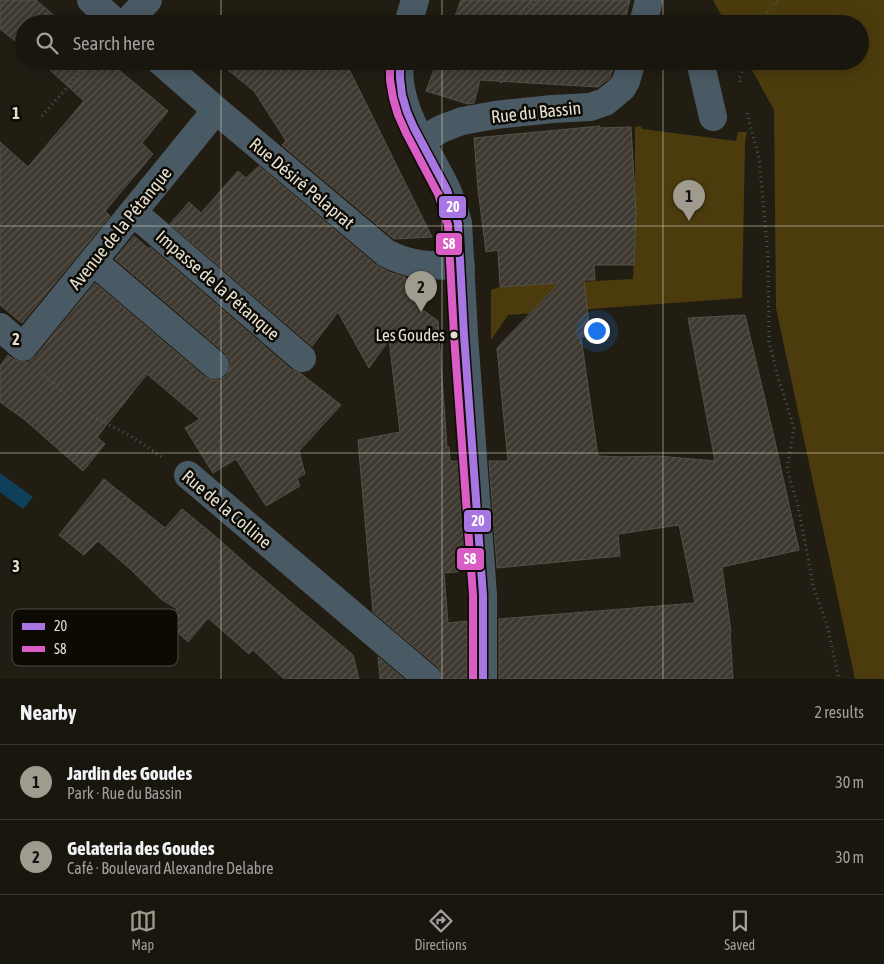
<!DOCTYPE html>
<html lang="en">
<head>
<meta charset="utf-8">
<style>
	body { margin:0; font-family:"Asap Condensed",sans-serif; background:#221f17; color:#f1f3f6 }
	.you { position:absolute; left:596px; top:330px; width:18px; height:18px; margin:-12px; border:4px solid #fff; border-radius:50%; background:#1a73e8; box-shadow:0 0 0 8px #1a73e833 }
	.badge { display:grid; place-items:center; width:32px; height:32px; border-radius:50%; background:#9f9b8f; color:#111; font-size:16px; font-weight:700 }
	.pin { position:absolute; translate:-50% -41px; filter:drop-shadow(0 1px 2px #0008) }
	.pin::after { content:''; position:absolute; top:26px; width:18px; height:15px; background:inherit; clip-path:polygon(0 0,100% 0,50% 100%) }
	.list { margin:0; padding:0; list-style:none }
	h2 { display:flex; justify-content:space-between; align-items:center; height:65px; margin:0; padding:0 20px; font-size:21px }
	h2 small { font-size:16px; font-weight:400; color:#9f9f9e }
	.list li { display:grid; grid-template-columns:32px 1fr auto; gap:15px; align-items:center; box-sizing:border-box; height:75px; padding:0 20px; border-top:1px solid #37352e }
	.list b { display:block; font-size:19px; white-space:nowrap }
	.list p { margin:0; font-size:16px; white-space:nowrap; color:#9f9f9e }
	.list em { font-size:16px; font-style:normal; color:#9f9f9e }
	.icon { flex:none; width:28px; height:28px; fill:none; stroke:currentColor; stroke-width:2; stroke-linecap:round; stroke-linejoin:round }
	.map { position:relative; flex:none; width:884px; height:679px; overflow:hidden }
	.search { position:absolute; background:#19160e; box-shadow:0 2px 12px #0003; left:15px; right:15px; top:15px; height:55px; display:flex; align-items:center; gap:12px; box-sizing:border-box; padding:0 18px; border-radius:28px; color:#9f9f9e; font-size:19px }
	.sheet { height:215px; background:#19160e }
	nav { display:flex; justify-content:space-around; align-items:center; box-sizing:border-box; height:70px; border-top:1px solid #37352e; background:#19160e; font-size:14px; color:#9f9f9e }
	nav a { display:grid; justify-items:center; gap:2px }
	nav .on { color:#9f9b8f }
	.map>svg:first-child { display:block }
	.green { fill:#4c3c0d }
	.water { fill:#0e405c }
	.building { fill:url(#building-hatch); stroke:#545148 }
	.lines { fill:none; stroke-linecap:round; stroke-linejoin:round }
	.path { stroke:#4d565a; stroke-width:3; stroke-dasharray:1 4; stroke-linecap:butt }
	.minor { stroke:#4a5a64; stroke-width:28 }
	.bus-1-casing { stroke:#0d0a04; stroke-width:11 }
	.bus-2-casing { stroke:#0d0a04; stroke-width:11 }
	.bus-1 { stroke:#a876e2; stroke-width:8 }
	.bus-2 { stroke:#da5dc5; stroke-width:8 }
	.grid { fill:none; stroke:#e3dfd2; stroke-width:1; stroke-opacity:0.55 }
	.bus-dot { fill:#e3dfd2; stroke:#0d0a04; stroke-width:2 }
	.labels { text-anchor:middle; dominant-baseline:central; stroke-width:5; stroke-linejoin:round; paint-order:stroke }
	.bus-label { font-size:17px; fill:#e3dfd2; stroke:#0d0a04; text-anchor:end }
	.street-label { font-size:18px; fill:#e3dfd2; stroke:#0d0a04 }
	.key { fill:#0d0a04; stroke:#4d4a42; stroke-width:1 }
	.key-label { font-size:14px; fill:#e3dfd2 }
	.grid-label { font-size:16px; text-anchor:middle; font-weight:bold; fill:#e3dfd2; stroke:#0d0a04; stroke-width:5; stroke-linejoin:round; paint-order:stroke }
	.line-badge { stroke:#0d0a04; stroke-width:2 }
	.badge-label { font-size:14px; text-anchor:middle; font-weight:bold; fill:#fff }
</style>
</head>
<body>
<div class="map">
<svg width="884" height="679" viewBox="0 0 884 679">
	<defs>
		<pattern id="building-hatch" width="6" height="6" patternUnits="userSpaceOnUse" patternTransform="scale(1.25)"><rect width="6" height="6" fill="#3d3930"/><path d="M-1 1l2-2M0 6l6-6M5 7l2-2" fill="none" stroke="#59554d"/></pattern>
	</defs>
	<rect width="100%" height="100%" fill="#211d13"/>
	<g class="green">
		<polygon points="713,0 884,0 884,679 855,679 776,308 774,110 747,61 860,61 860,24 726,24"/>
		<polygon points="641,126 642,129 736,141 738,132 747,132 745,143 742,298 508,315 491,340 491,290 500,287 524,285 573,283 595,281 633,279 635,242 635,127"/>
	</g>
	<polygon class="water" points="0,473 33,497 23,509 0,492"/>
	<g class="building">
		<polygon points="0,0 36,0 64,24 24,24 24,48 0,29"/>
		<polygon points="461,0 630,0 624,24 452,24"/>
		<polygon points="40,61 108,61 168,111 142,143 153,154 105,211 110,216 22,323 0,305 0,142 28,167 84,101"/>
		<polygon points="217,61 345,61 432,237 394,239 282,145 286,141 254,91"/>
		<polygon points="437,61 615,61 610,78 598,87 480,80 474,103 468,104 426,91"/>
		<polygon points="600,126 599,128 631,127 636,213 634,265 594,265 595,280 584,280 590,335 581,337 598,456 621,457 658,456 715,461 688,318 745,315 776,446 799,550 722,567 731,632 730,632 733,679 499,679 499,619 695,603 679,525 618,534 620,556 497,568 489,461 508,461 497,348 559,283 500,287 498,250 486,252 478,189 474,138"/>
		<polygon points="259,166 376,265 389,272 405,277 419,307 438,321 447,447 449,447 450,461 458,461 466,571 444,573 448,623 467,621 467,679 443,679 442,673 438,667 373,612 358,440 400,432 389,340 369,368 338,312 312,346 170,224 189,202 201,213 238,171 246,178"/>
		<polygon points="134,236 149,249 150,247 292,370 300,373 341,405 299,451 305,474 297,478 300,486 266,506 236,459 213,473 185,428 200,419 147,374 97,437 105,444 83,471 25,420 0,402 0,366 8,355 13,359 21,362 28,362 35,357 95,283 205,377 212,380 220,380 227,375 230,367 230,360 225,353 115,259"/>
		<polygon points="104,479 165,528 182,509 215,536 252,569 353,655 359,679 284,679 253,650 249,654 208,618 188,642 167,622 177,609 161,599 130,569 98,541 84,555 59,535"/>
		<polygon points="378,657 404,679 380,679"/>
	</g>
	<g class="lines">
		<g class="path">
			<polyline points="518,24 522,12 536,0"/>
			<polyline points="757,24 776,2 781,0"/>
			<polyline points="740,82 739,79 747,61"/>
			<polyline points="501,83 505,61"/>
			<polyline points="747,113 759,158 768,256 769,342 778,377 794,428 787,469 798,506 813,585 827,625 839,679"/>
			<polyline points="42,116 91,61"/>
			<polyline points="42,374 91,416 131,436 163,458"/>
		</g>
		<g class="minor">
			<polyline points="91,0 117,24"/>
			<polyline points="125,24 148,0"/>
			<polyline points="408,24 415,0"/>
			<polyline points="643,24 649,0"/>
			<path d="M160 61 216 110 386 253C413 267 431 265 461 266"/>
			<path d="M400 61C394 107 429 151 447 190 452 201 455 212 458 223L464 335 483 595V679"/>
			<polyline points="700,61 713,117"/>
			<polyline points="421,141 441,129 462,121 495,115 552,109 590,107 605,102 622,88 626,81 632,61"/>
			<polyline points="133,212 302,358"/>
			<polyline points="93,261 215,365"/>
			<polyline points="0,327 23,347 216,110"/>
			<polyline points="188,475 428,679"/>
		</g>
		<g class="bus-1-casing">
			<polyline id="bus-1" points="400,61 400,78 402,95 407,112 414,128 447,190 458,223 464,335 483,595 483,679"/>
		</g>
		<g class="bus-2-casing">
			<polyline id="bus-2" points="390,61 390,80 393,98 398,115 406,133 438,194 448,225 454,336 473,595 473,679"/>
		</g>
		<use href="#bus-1" class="bus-1"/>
		<use href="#bus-2" class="bus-2"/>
	</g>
	<path class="grid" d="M221 0V24M442 0V24M663 0V24M221 61V679M442 61V679M663 61V679M0 226H884M0 453H884"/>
	<circle class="bus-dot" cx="454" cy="335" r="4.5"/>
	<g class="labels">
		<g class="bus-label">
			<text x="445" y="335">Les Goudes</text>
		</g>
		<g class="street-label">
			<text transform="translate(536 112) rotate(-6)">Rue du Bassin</text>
			<text transform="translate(302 183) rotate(40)">Rue Désiré Pelaprat</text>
			<text transform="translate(120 228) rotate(-51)">Avenue de la Pétanque</text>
			<text transform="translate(218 285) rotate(41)">Impasse de la Pétanque</text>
			<text transform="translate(227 509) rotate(40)">Rue de la Colline</text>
		</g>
	</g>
	<rect x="12" y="609" width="166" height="57" rx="8" class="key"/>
	<rect x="22" y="623" width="23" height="7" fill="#a876e2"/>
	<rect x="22" y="646" width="23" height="6" fill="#da5dc5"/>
	<g class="key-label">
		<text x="54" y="631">20</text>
		<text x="54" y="654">S8</text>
	</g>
	<g class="grid-label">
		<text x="16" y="119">1</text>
		<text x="16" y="345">2</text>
		<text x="16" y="572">3</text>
	</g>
	<g class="line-badge">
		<rect x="438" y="195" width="29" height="24" rx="5" fill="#a876e2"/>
		<rect x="435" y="232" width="28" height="24" rx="5" fill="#da5dc5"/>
		<rect x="463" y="509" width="29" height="24" rx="5" fill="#a876e2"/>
		<rect x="456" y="547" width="29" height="24" rx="5" fill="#da5dc5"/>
	</g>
	<g class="badge-label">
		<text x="453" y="212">20</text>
		<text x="449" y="249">S8</text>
		<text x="478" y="526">20</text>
		<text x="470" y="564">S8</text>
	</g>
</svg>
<div class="you"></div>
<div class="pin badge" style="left:689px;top:221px">1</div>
<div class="pin badge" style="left:421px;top:312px">2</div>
<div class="search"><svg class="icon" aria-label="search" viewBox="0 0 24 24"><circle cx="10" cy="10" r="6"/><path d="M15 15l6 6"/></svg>Search here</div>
</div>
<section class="sheet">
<h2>Nearby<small>2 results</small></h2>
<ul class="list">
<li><span class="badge">1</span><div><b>Jardin des Goudes</b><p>Park · Rue du Bassin</p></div><em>30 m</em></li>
<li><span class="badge">2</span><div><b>Gelateria des Goudes</b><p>Café · Boulevard Alexandre Delabre</p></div><em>30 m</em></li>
</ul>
</section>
<nav>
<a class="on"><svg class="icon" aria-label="map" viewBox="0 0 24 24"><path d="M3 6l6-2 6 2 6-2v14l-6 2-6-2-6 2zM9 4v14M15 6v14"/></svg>Map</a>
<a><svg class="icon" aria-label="directions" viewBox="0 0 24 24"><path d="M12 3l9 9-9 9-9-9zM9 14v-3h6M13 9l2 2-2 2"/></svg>Directions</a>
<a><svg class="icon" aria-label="saved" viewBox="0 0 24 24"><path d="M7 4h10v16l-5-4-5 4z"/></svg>Saved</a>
</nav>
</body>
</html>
